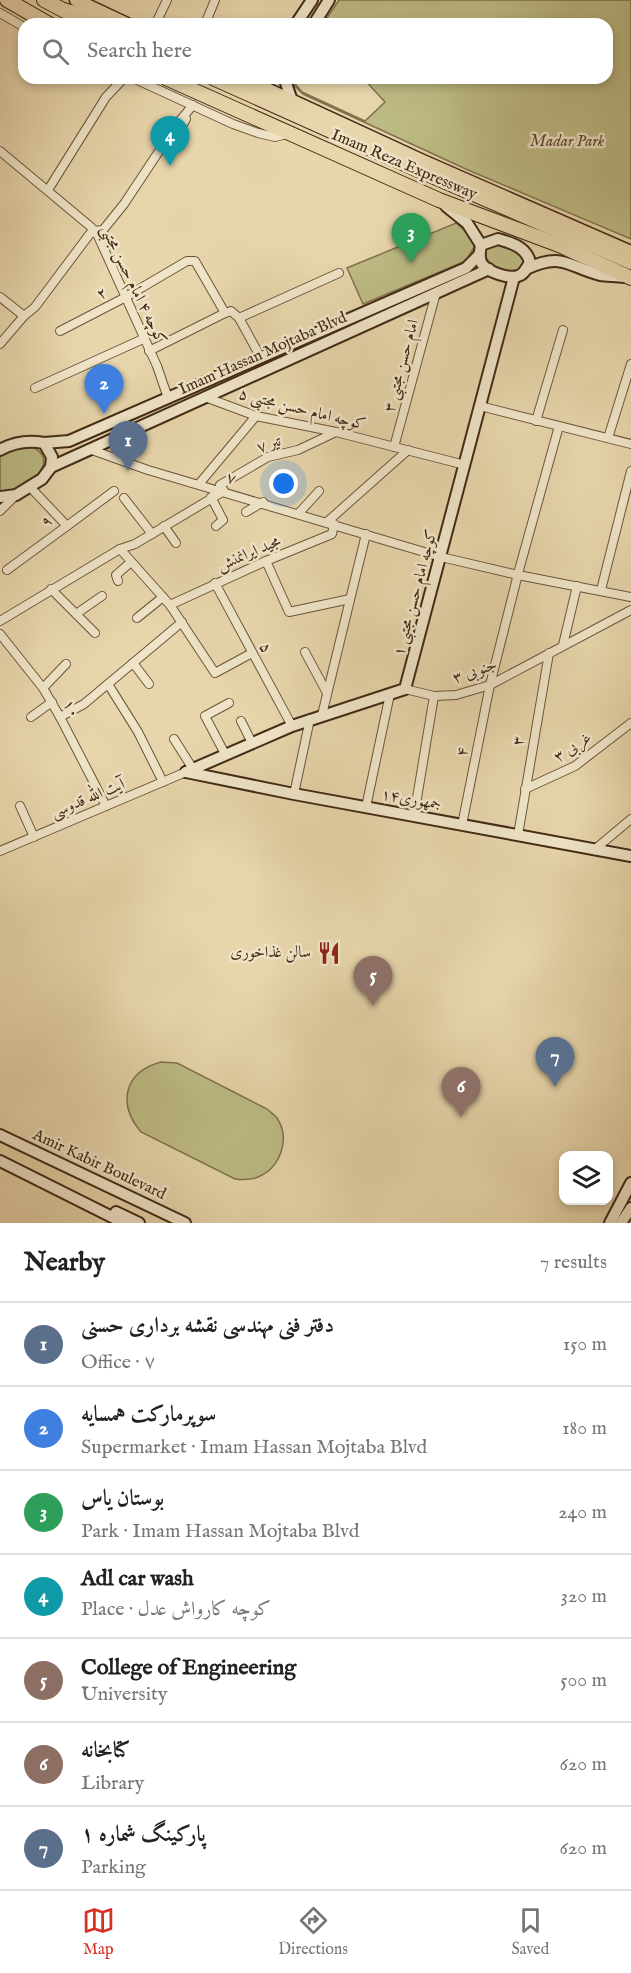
<!DOCTYPE html>
<html lang="en">
<head>
<meta charset="utf-8">
<style>
	body { margin:0; font-family:"IM FELL English",Amiri,serif; background:#f2f2f2; color:#222 }
	.controls { position:absolute; right:18px; bottom:18px; display:grid; overflow:hidden; border-radius:12px; box-shadow:0 3px 9px #0003 }
	.controls button { width:54px; height:54px; display:grid; place-items:center; padding:0; border:0; border-bottom:2px solid #e0e0e0; background:#fff; color:#222; font:30px sans-serif }
	.you { position:absolute; left:284px; top:484px; width:21px; height:21px; margin:-15px; border:4px solid #fff; border-radius:50%; background:#1a73e8; box-shadow:0 0 0 9px #1a73e833 }
	.badge { display:grid; place-items:center; width:39px; height:39px; border-radius:50%; background:#d93025; color:#fff; font-size:20px; font-weight:700 }
	.pin { position:absolute; translate:-50% -50px; filter:drop-shadow(0 2px 3px #0008) }
	.pin::after { content:''; position:absolute; top:32px; width:21px; height:18px; background:inherit; clip-path:polygon(0 0,100% 0,50% 100%) }
	.list { margin:0; padding:0; list-style:none }
	h2 { display:flex; justify-content:space-between; align-items:center; height:78px; margin:0; padding:0 24px; font-size:26px }
	h2 small { font-size:20px; font-weight:400; color:#767676 }
	.list li { display:grid; grid-template-columns:39px 1fr auto; gap:18px; align-items:center; box-sizing:border-box; height:84px; padding:0 24px; border-top:2px solid #e0e0e0 }
	.list b { display:block; font-size:22px; white-space:nowrap }
	.list p { margin:0; font-size:20px; white-space:nowrap; color:#767676 }
	.list em { font-size:20px; font-style:normal; color:#767676 }
	.icon { flex:none; width:33px; height:33px; fill:none; stroke:currentColor; stroke-width:2; stroke-linecap:round; stroke-linejoin:round }
	.map { position:relative; flex:none; width:631px; height:1223px; overflow:hidden }
	.search { position:absolute; background:#fff; box-shadow:0 3px 9px #0003; left:18px; right:18px; top:18px; height:66px; display:flex; align-items:center; gap:15px; box-sizing:border-box; padding:0 21px; border-radius:18px; color:#767676; font-size:22px }
	.sheet { height:666px; background:#fff }
	nav { display:flex; justify-content:space-around; align-items:center; box-sizing:border-box; height:84px; border-top:2px solid #e0e0e0; background:#fff; font-size:16px; color:#767676 }
	nav a { display:grid; justify-items:center; gap:3px }
	nav .on { color:#d93025 }
	.map>svg:first-child { display:block }
	.green { fill:#bdbb84; stroke:#80724d; stroke-width:1.5 }
	.lines { fill:none; stroke-linecap:round; stroke-linejoin:round }
	.street-casing { stroke:#6b553b; stroke-width:10 }
	.secondary-casing { stroke:#422a16; stroke-width:14 }
	.primary-casing { stroke:#422a16; stroke-width:15 }
	.highway-casing { stroke:#422a16; stroke-width:16 }
	.street { stroke:#efe4c8; stroke-width:8 }
	.secondary { stroke:#efe4c8; stroke-width:10 }
	.primary { stroke:#e7d5ab; stroke-width:12 }
	.highway { stroke:#e7d5ab; stroke-width:14 }
	.labels { text-anchor:middle; dominant-baseline:central; stroke-width:5; stroke-linejoin:round; paint-order:stroke }
	.park-label { font-size:16px; font-style:italic; fill:#5b472c; stroke:#efe4c8 }
	.street-label { font-size:16px; fill:#422a16; stroke:#efe4c8 }
	.poi-label { font-size:16px; fill:#422a16; stroke:#efe4c8; text-anchor:end }
</style>
</head>
<body>
<div class="map">
<svg width="631" height="1223" viewBox="0 0 631 1223">
	<rect width="100%" height="100%" fill="#e7d5ab"/>
	<filter id="stains"><feTurbulence type="fractalNoise" baseFrequency=".00333" numOctaves="4"/><feColorMatrix values="0 0 0 0 .2 0 0 0 0 .09 0 0 0 0 .02 0 0 0 .5 -.17"/></filter>
	<radialGradient id="worn" r=".72"><stop offset=".6" stop-color="#630" stop-opacity="0"/><stop offset="1" stop-color="#630" stop-opacity=".3"/></radialGradient>
	<g class="green">
		<polygon points="339,0 631,0 631,239 468,170 303,94 293,84 294,78 296,85 302,92 365,121 385,102 363,78 607,78 607,24 323,24"/>
		<polygon points="456,223 474,238 474,247 466,261 363,304 347,268"/>
		<path d="M498 245C508 247 520 250 524 261L520 268C508 276 481 265 486 249Z"/>
		<path d="M31 446C60 460 33 483 15 490 10 491 5 491 0 491V456L13 449Z"/>
		<path d="M161 1062 177 1063 267 1109C270 1112 275 1115 277 1118 291 1139 280 1168 258 1177 251 1180 243 1180 235 1179L141 1132C117 1104 124 1072 161 1062Z"/>
	</g>
	<g class="lines">
		<g class="street-casing">
			<g id="street">
				<polyline points="0,13 24,27"/>
				<polyline points="157,21 167,0"/>
				<polyline points="205,24 215,0"/>
				<polyline points="133,78 233,124 258,133 275,137 287,134"/>
				<polyline points="179,131 186,119 185,116"/>
				<polyline points="0,151 91,227 98,236 157,366 168,398"/>
				<polyline points="48,190 106,97 124,78"/>
				<polyline points="0,297 24,316"/>
				<polyline points="225,313 231,311 239,318 261,358"/>
				<polyline points="239,318 339,273"/>
				<polyline points="60,331 124,298 187,261 195,261 225,313"/>
				<polyline points="0,344 24,316 35,307 92,231 103,230 124,204 177,124 193,105"/>
				<polyline points="149,351 225,313"/>
				<polyline points="35,388 143,339"/>
				<polyline points="205,397 256,416 336,432 465,465"/>
				<polyline points="480,406 631,444"/>
				<polyline points="536,421 563,330"/>
				<polyline points="608,438 631,364"/>
				<polyline points="394,447 436,293"/>
				<polyline points="89,449 148,470 441,557 518,575 631,597"/>
				<polyline points="199,484 256,416"/>
				<polyline points="211,497 223,520 216,526"/>
				<polyline points="124,498 152,534"/>
				<polyline points="0,511 16,495"/>
				<polyline points="246,512 263,502"/>
				<polyline points="299,513 319,491"/>
				<polyline points="327,522 408,450"/>
				<polyline points="67,526 114,491"/>
				<polyline points="164,526 176,543"/>
				<polyline points="120,549 170,605 215,673 252,653"/>
				<polyline points="266,561 289,612 350,599"/>
				<polyline points="7,570 67,526 30,487"/>
				<polyline points="118,581 116,575 131,562"/>
				<polyline points="215,583 292,726"/>
				<polyline points="51,589 95,633"/>
				<polyline points="601,590 631,471"/>
				<polyline points="170,605 266,561 332,534 334,524"/>
				<polyline points="76,614 102,596"/>
				<polyline points="137,618 163,597"/>
				<polyline points="0,621 120,549 135,544 224,491 220,485 268,457 298,450 336,432"/>
				<polyline points="0,634 43,688 60,717 106,806"/>
				<polyline points="563,645 577,586"/>
				<polyline points="305,652 327,693"/>
				<polyline points="133,663 149,684"/>
				<polyline points="108,684 138,732 163,782"/>
				<polyline points="43,688 66,664"/>
				<polyline points="405,689 434,696 456,695 490,685 631,610"/>
				<polyline points="322,715 366,534"/>
				<polyline points="31,717 52,702"/>
				<polyline points="60,717 84,704 182,622"/>
				<polyline points="241,721 252,743"/>
				<polyline points="174,739 193,769"/>
				<polyline points="225,754 205,716 229,703"/>
				<polyline points="525,789 575,766 631,723"/>
				<polyline points="294,794 310,719"/>
				<polyline points="20,806 34,837"/>
				<polyline points="366,807 390,694"/>
				<polyline points="414,816 434,696"/>
				<polyline points="462,825 490,685 519,570 559,426"/>
				<polyline points="518,835 549,653"/>
				<polyline points="594,850 631,819"/>
				<polyline points="0,851 186,772"/>
			</g>
		</g>
		<g class="secondary-casing">
			<g id="secondary">
				<polyline points="296,24 312,0"/>
				<polyline points="314,24 329,0"/>
				<polyline points="288,78 286,83 292,101"/>
				<polyline points="446,206 467,223 481,245"/>
				<path d="M498 239C512 243 526 247 530 262 527 267 525 274 518 276 508 279 488 272 482 264 478 258 480 251 481 245Z"/>
				<path d="M526 269C562 252 567 266 600 275 607 276 616 276 624 277"/>
				<polyline points="44,443 69,441 466,268 479,255"/>
				<path d="M0 450C14 442 28 440 44 443L52 457 51 467 42 479 16 495 0 497"/>
				<polyline points="51,467 489,269"/>
				<polyline points="186,772 292,726 405,689 514,277"/>
				<polyline points="186,772 294,794 631,856"/>
				<polyline points="0,1135 185,1223"/>
				<polyline points="0,1161 124,1223"/>
				<polyline points="116,1212 139,1223"/>
				<polyline points="610,1223 631,1183"/>
				<polyline points="621,1223 631,1208"/>
			</g>
		</g>
		<g class="primary-casing">
			<g id="primary">
				<polyline points="76,0 127,24"/>
				<polyline points="243,78 423,161 631,252"/>
			</g>
		</g>
		<g class="highway-casing">
			<g id="highway">
				<polyline points="7,0 49,24"/>
				<polyline points="44,0 69,13"/>
				<polyline points="63,10 117,24"/>
				<polyline points="166,78 439,200 559,245 631,278"/>
				<polyline points="213,78 418,170 631,262"/>
			</g>
		</g>
		<use href="#street" class="street"/>
		<use href="#secondary" class="secondary"/>
		<use href="#primary" class="primary"/>
		<use href="#highway" class="highway"/>
	</g>
	<defs>
		<g id="restaurant-bare" transform="scale(1.8)"><path d="M-5-6h1v4h1v-4h1v4h1v-4h1v5L-1.5 .5V6h-2V.5L-5-1ZM5-6V6H3V1.5H1.5Q1.5-4 5-6Z" fill="#8f2418" stroke="#efe4c8" stroke-width="2.5" paint-order="stroke"/></g>
	</defs>
	<g fill-rule="evenodd">
		<use href="#restaurant-bare" x="329" y="953"/>
	</g>
	<g class="labels">
		<g class="park-label">
			<text x="567" y="142">Madar Park</text>
		</g>
		<g class="street-label">
			<text transform="translate(404 165) rotate(23)">Imam Reza Expressway</text>
			<text transform="translate(133 285) rotate(64)">کوچه ۴ امام حسن مجتبی</text>
			<text transform="translate(102 294) rotate(-27)">۲</text>
			<text transform="translate(263 354) rotate(-24)">Imam Hassan Mojtaba Blvd</text>
			<text transform="translate(402 366) rotate(-75)">امام حسن مجتبی ۳</text>
			<text transform="translate(302 410) rotate(14)">کوچه امام حسن مجتبی ۵</text>
			<text transform="translate(269 445) rotate(-19)">۷ تیر</text>
			<text transform="translate(231 479) rotate(16)">۷</text>
			<text transform="translate(47 522) rotate(-42)">۹</text>
			<text transform="translate(249 554) rotate(-23)">مجید ایرانمنش</text>
			<text transform="translate(416 593) rotate(-75)">کوچه امام حسن مجتبی ۱</text>
			<text transform="translate(265 648) rotate(62)">۵</text>
			<text transform="translate(475 672) rotate(-19)">۳ جنوبی</text>
			<text transform="translate(71 709) rotate(61)">۱۰</text>
			<text transform="translate(519 741) rotate(-80)">۳</text>
			<text transform="translate(573 748) rotate(-33)">۳ غربی</text>
			<text transform="translate(463 752) rotate(-78)">۴</text>
			<text transform="translate(88 799) rotate(-23)">آیت الله قدوسی</text>
			<text transform="translate(411 800) rotate(10)">جمهوری۱۴</text>
			<text transform="translate(99 1165) rotate(25)">Amir Kabir Boulevard</text>
		</g>
		<g class="poi-label">
			<text x="311" y="953">سالن غذاخوری</text>
		</g>
	</g>
	<rect width="100%" height="100%" filter="url(#stains)"/>
	<rect width="100%" height="100%" fill="url(#worn)"/>
</svg>
<div class="controls">
<button><svg class="icon" aria-label="layers" viewBox="0 0 24 24"><path d="M12 4l9 5-9 5-9-5zM3 14l9 5 9-5"/></svg></button>
</div>
<div class="you"></div>
<div class="pin badge" style="left:128px;top:471px;background:#5c6f8a">1</div>
<div class="pin badge" style="left:104px;top:414px;background:#3f7fe0">2</div>
<div class="pin badge" style="left:411px;top:263px;background:#2e9e5b">3</div>
<div class="pin badge" style="left:170px;top:166px;background:#0f9aa8">4</div>
<div class="pin badge" style="left:373px;top:1006px;background:#8d6e63">5</div>
<div class="pin badge" style="left:461px;top:1117px;background:#8d6e63">6</div>
<div class="pin badge" style="left:555px;top:1087px;background:#5c6f8a">7</div>
<div class="search"><svg class="icon" aria-label="search" viewBox="0 0 24 24"><circle cx="10" cy="10" r="6"/><path d="M15 15l6 6"/></svg>Search here</div>
</div>
<section class="sheet">
<h2>Nearby<small>7 results</small></h2>
<ul class="list">
<li><span class="badge" style="background:#5c6f8a">1</span><div><b>دفتر فنی مهندسی نقشه برداری حسنی</b><p>Office · ۷</p></div><em>150 m</em></li>
<li><span class="badge" style="background:#3f7fe0">2</span><div><b>سوپرمارکت همسایه</b><p>Supermarket · Imam Hassan Mojtaba Blvd</p></div><em>180 m</em></li>
<li><span class="badge" style="background:#2e9e5b">3</span><div><b>بوستان یاس</b><p>Park · Imam Hassan Mojtaba Blvd</p></div><em>240 m</em></li>
<li><span class="badge" style="background:#0f9aa8">4</span><div><b>Adl car wash</b><p>Place · کوچه کارواش عدل</p></div><em>320 m</em></li>
<li><span class="badge" style="background:#8d6e63">5</span><div><b>College of Engineering</b><p>University</p></div><em>500 m</em></li>
<li><span class="badge" style="background:#8d6e63">6</span><div><b>کتابخانه</b><p>Library</p></div><em>620 m</em></li>
<li><span class="badge" style="background:#5c6f8a">7</span><div><b>پارکینگ شماره ۱</b><p>Parking</p></div><em>620 m</em></li>
</ul>
</section>
<nav>
<a class="on"><svg class="icon" aria-label="map" viewBox="0 0 24 24"><path d="M3 6l6-2 6 2 6-2v14l-6 2-6-2-6 2zM9 4v14M15 6v14"/></svg>Map</a>
<a><svg class="icon" aria-label="directions" viewBox="0 0 24 24"><path d="M12 3l9 9-9 9-9-9zM9 14v-3h6M13 9l2 2-2 2"/></svg>Directions</a>
<a><svg class="icon" aria-label="saved" viewBox="0 0 24 24"><path d="M7 4h10v16l-5-4-5 4z"/></svg>Saved</a>
</nav>
</body>
</html>
